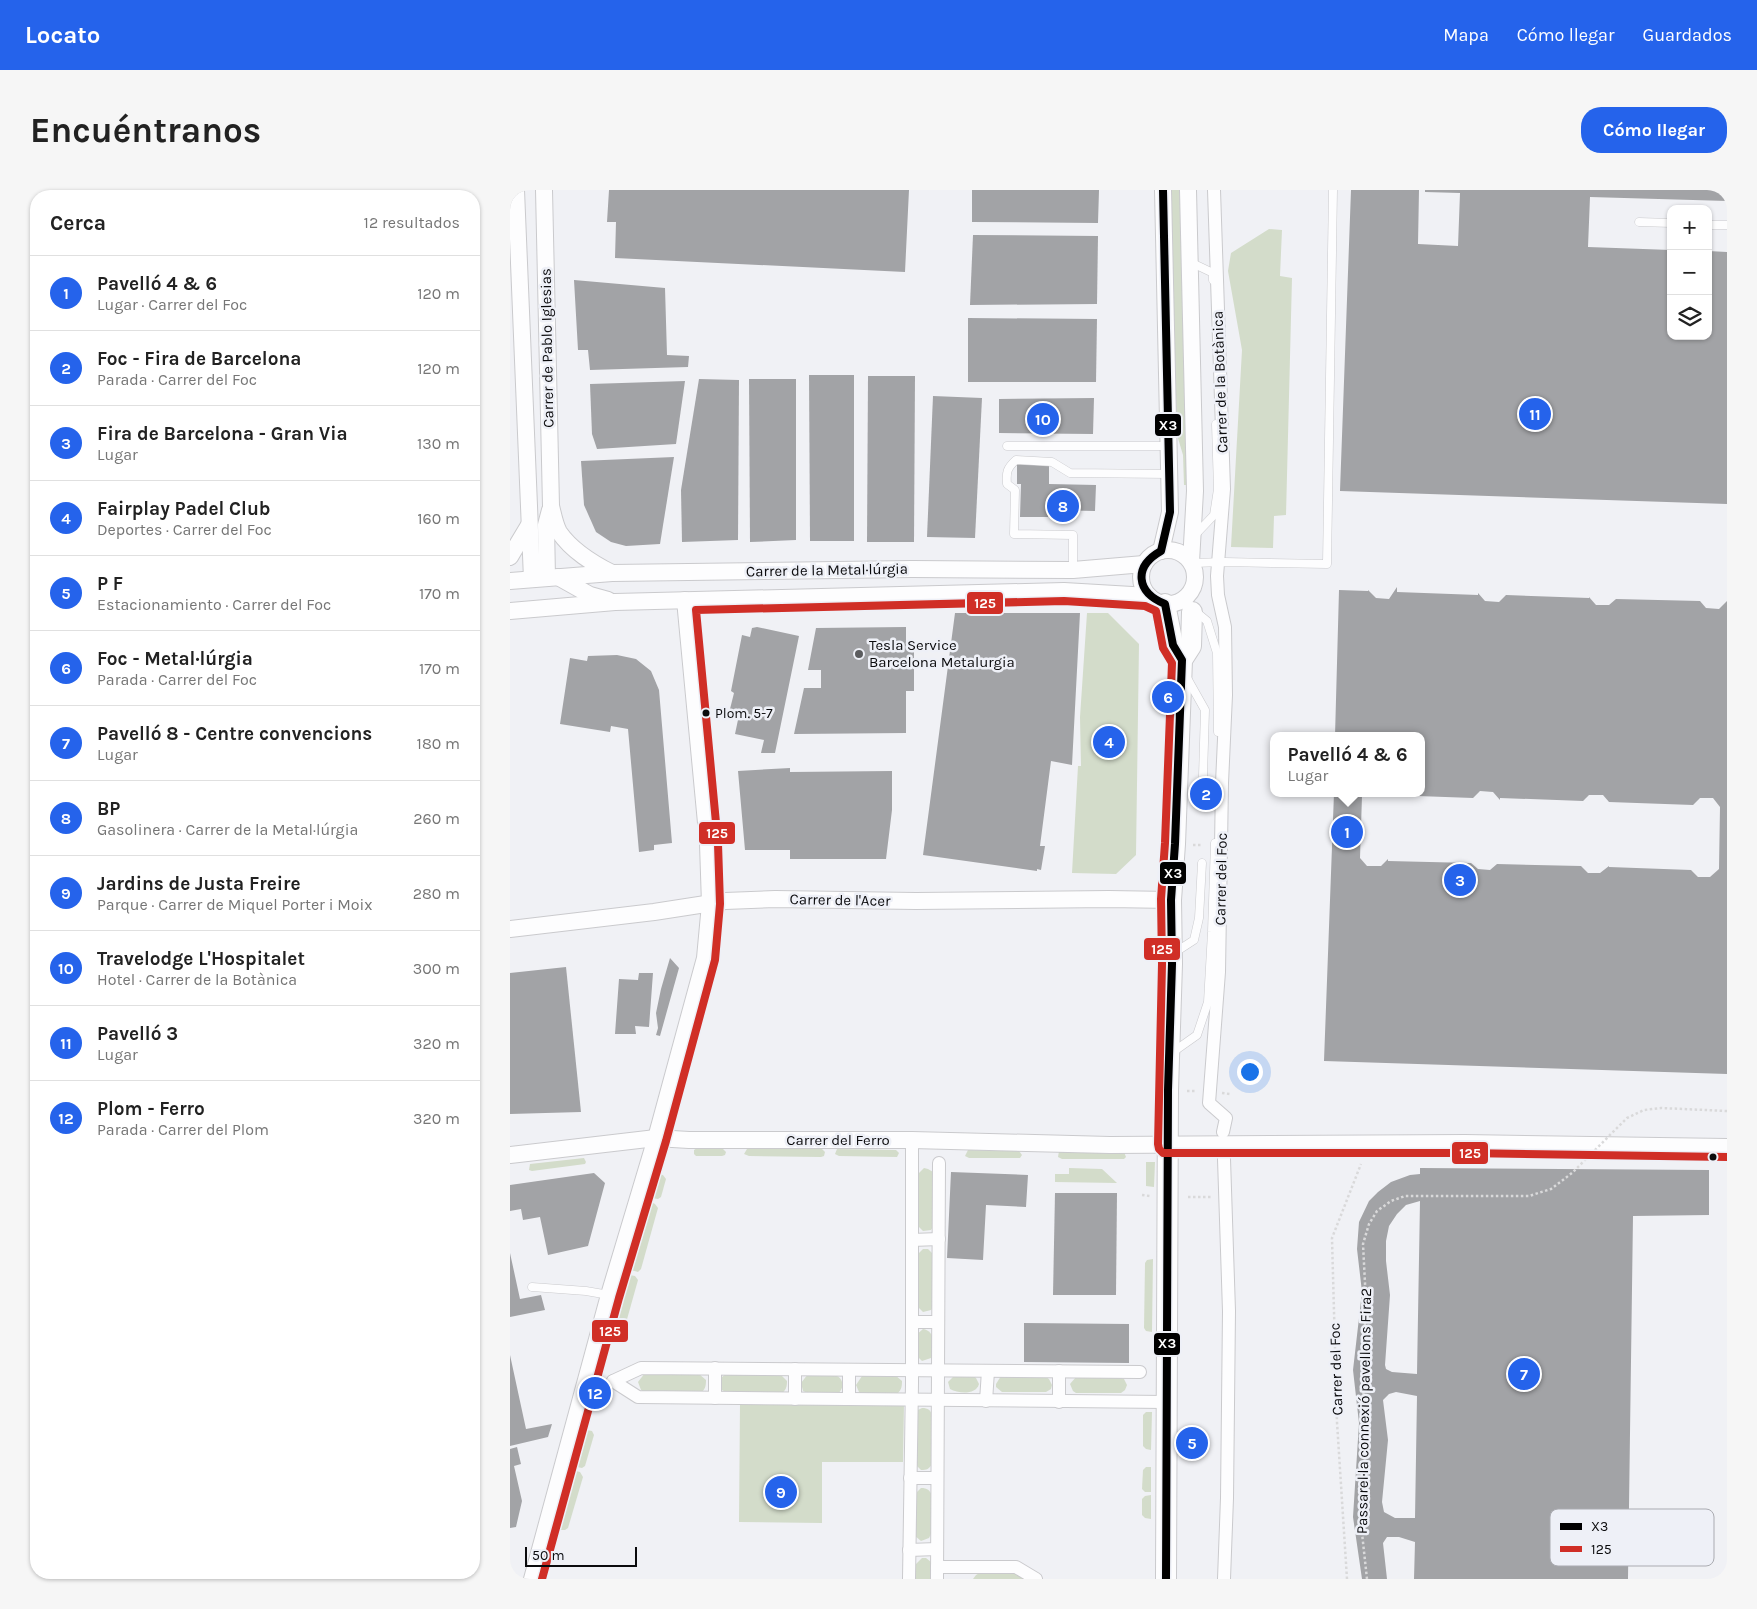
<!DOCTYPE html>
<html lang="es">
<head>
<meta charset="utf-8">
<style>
	body { margin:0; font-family:Karla,sans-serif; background:#f6f6f6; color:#222 }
	.controls { position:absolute; right:15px; top:15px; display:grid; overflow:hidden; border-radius:10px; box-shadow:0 1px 4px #0004 }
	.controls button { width:45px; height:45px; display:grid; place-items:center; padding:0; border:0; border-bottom:1px solid #e0e0e0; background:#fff; color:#222; font:25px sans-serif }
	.scale { position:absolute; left:15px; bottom:12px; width:112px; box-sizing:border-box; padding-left:5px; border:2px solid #0b0b0d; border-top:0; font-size:14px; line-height:18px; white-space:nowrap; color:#0b0b0d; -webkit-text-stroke:4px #eef0f7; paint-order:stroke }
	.you { position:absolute; left:739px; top:881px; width:18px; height:18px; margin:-12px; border:4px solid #fff; border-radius:50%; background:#1a73e8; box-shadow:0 0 0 8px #1a73e833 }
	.badge { display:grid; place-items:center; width:32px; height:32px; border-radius:50%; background:#2563eb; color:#fff; font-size:16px; font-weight:700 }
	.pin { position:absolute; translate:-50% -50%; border:2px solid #fff; box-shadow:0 1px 5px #0006 }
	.popup { position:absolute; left:760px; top:542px; width:155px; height:65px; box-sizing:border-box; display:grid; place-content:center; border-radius:10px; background:#fff; filter:drop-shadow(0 1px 4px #0005); font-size:16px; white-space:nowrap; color:#767676 }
	.popup b { font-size:19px; color:#222 }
	.popup::after { content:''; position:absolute; left:50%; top:100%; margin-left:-10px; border:10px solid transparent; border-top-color:#fff }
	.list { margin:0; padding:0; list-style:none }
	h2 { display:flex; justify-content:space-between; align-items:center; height:65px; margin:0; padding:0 20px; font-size:21px }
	h2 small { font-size:16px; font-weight:400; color:#767676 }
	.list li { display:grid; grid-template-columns:32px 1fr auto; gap:15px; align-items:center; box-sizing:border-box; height:75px; padding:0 20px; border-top:1px solid #e0e0e0 }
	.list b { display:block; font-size:19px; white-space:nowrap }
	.list p { margin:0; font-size:16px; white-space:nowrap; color:#767676 }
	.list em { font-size:16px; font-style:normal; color:#767676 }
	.icon { flex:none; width:28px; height:28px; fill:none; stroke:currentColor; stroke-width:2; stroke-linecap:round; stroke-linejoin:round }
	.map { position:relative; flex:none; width:1217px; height:1389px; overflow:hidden; border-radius:20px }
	header { display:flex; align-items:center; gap:30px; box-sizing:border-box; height:70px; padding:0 25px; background:#2563eb; color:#fff }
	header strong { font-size:24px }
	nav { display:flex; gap:28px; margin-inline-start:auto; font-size:18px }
	.intro { display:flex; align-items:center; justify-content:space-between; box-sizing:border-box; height:120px; padding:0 30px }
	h1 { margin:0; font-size:35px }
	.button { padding:12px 22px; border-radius:20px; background:#2563eb; color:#fff; font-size:18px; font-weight:700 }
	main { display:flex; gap:30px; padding:0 30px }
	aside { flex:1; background:#fff; border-radius:20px; box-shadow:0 1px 4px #0004 }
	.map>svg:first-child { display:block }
	.green { fill:#d3dcca }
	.building { fill:#a2a3a6; fill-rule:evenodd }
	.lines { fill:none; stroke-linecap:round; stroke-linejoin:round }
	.service-casing { stroke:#cacacd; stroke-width:9 }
	.pedestrian-casing { stroke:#cacacd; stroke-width:14 }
	.minor-casing { stroke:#cacacd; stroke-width:18 }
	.tertiary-casing { stroke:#cacacd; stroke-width:22 }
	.path { stroke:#d9d9da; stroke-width:2.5; stroke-dasharray:2.5 2.5; stroke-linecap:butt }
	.service { stroke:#fdfdfe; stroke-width:8 }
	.pedestrian { stroke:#fdfdfe; stroke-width:12 }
	.minor { stroke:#fdfdfe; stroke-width:16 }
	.tertiary { stroke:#fdfdfe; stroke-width:20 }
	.path-bridge { stroke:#d9d9da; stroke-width:2.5; stroke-dasharray:2.5 2.5; stroke-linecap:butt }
	.bus-1-casing { stroke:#eef0f7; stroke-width:11 }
	.bus-2-casing { stroke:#eef0f7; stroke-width:11 }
	.bus-1 { stroke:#000; stroke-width:8 }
	.bus-2 { stroke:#d02e26; stroke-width:8 }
	.poi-dot { fill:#5b5c5e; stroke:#eef0f7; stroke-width:2 }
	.bus-dot { fill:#0b0b0d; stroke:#eef0f7; stroke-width:2 }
	.labels { text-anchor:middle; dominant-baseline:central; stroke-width:5; stroke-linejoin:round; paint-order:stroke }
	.bus-label { font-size:14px; fill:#0b0b0d; stroke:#eef0f7; text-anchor:start }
	.street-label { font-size:15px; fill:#0b0b0d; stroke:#eef0f7 }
	.poi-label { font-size:15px; fill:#0b0b0d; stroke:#eef0f7; text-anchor:start }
	.key { fill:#eef0f7; stroke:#aaabb1; stroke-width:1 }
	.key-label { font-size:14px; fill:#0b0b0d }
	.line-badge { stroke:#eef0f7; stroke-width:2 }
	.badge-label { font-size:14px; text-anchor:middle; font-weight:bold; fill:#fff }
</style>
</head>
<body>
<header>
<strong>Locato</strong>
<nav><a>Mapa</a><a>Cómo llegar</a><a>Guardados</a></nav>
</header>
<div class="intro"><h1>Encuéntranos</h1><a class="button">Cómo llegar</a></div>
<main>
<aside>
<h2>Cerca<small>12 resultados</small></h2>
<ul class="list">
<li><span class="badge">1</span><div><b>Pavelló 4 &amp; 6</b><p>Lugar · Carrer del Foc</p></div><em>120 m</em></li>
<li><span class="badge">2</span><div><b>Foc - Fira de Barcelona</b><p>Parada · Carrer del Foc</p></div><em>120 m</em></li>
<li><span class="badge">3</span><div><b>Fira de Barcelona - Gran Via</b><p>Lugar</p></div><em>130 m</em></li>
<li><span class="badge">4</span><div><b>Fairplay Padel Club</b><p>Deportes · Carrer del Foc</p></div><em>160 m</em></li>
<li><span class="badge">5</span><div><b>P F</b><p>Estacionamiento · Carrer del Foc</p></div><em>170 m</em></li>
<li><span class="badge">6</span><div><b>Foc - Metal·lúrgia</b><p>Parada · Carrer del Foc</p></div><em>170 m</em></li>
<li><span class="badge">7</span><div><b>Pavelló 8 - Centre convencions</b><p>Lugar</p></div><em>180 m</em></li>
<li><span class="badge">8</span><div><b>BP</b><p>Gasolinera · Carrer de la Metal·lúrgia</p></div><em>260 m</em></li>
<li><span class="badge">9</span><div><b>Jardins de Justa Freire</b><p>Parque · Carrer de Miquel Porter i Moix</p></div><em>280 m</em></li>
<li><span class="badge">10</span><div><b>Travelodge L'Hospitalet</b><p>Hotel · Carrer de la Botànica</p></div><em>300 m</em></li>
<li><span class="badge">11</span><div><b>Pavelló 3</b><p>Lugar</p></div><em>320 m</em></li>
<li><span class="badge">12</span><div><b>Plom - Ferro</b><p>Parada · Carrer del Plom</p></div><em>320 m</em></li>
</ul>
</aside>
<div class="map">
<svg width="1217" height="1389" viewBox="0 0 1217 1389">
	<rect width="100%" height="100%" fill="#f0f1f5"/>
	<g class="green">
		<polygon points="661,0 670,0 678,295 674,295 673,265 667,245"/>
		<polygon points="759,39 772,40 770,86 782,88 776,325 764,326 763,358 721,357 732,160 718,81 721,63"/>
		<polygon points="577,423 598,423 629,454 626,665 606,684 562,683 568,576 571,576 570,527"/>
		<polygon points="187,958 213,959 216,962 215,965 212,966 186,966 184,964 184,960"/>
		<polygon points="237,959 312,959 315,962 314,966 311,967 239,966 234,964"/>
		<polygon points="327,959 386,960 389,963 387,967 329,966 325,964"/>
		<polygon points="458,960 509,961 512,965 510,968 459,968 455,966"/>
		<polygon points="549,961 614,962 616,967 614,969 552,969 548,967"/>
		<polygon points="74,968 76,972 75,974 22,981 19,980 20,974"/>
		<polygon points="636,972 645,972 644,997 636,996"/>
		<polygon points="414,978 418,979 423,982 424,1035 421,1040 413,1041 407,1035 407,985"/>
		<polygon points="559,978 592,979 607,993 545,992 545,984 559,984"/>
		<polygon points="148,984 153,985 156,989 151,1007 148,1009 142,1008"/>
		<polygon points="141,1012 145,1014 148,1018 131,1079 128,1082 121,1080"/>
		<polygon points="413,1059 418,1059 422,1063 424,1115 421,1120 413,1122 406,1115 406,1066"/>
		<polygon points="643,1069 642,1142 636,1141 634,1138 635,1073 637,1070"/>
		<polygon points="120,1085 125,1086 128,1090 114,1140 110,1142 104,1141"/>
		<path d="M413 1139C426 1141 425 1158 421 1168L412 1171 406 1165 405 1146Z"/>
		<path d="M135 1183 189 1184 196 1190C196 1197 195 1199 190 1204L136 1203 131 1200 128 1192Z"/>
		<path d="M217 1183 270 1184 277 1191C277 1197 276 1200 271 1204L217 1203 212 1200 209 1192 212 1187Z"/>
		<path d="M298 1184C307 1184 319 1183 327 1186 335 1190 334 1202 325 1205 318 1206 299 1204 293 1201L291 1193Z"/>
		<path d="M385 1185 392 1191C392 1198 391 1200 386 1205H353L349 1202 346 1195 352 1186Z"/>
		<path d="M463 1186 466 1188 469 1194C466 1205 449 1204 440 1199L438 1192 443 1187Z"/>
		<polygon points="491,1186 536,1187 539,1189 542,1195 541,1199 536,1202 492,1202 486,1197 486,1194"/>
		<polygon points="566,1187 610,1188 614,1189 617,1195 615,1200 611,1203 566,1203 563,1201 560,1194"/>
		<polygon points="230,1213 394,1214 393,1272 312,1272 312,1333 229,1332"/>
		<path d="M412 1218C418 1218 421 1220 422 1226V1274C419 1279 417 1280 411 1280L405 1274 408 1220Z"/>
		<polygon points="636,1222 642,1222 641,1260 636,1259 633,1256 633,1225"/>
		<polygon points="77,1240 82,1241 84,1245 75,1276 72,1278 67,1277"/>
		<polygon points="636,1277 641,1277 641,1302 635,1302 632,1299 633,1280"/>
		<polygon points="66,1281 70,1282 73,1287 58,1338 55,1340 49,1340"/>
		<path d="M411 1298C417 1298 420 1300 422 1306L421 1344 419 1348 411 1351 404 1345V1305Z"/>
		<polygon points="641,1305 641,1329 635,1328 632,1325 632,1309 635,1306"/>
		<polygon points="412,1368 416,1368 421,1372 422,1389 404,1389 405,1375"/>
		<polygon points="473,1381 502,1381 517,1389 463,1389 466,1385"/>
	</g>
	<g class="building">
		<polygon points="99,0 399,0 395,82 105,68 106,32 97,32"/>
		<polygon points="462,0 589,0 588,33 462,32"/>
		<polygon points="841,0 909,0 908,54 948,56 950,3 915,2 915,0 1217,0 1217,11 1080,7 1078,57 1161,60 1161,146 1198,146 1198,61 1217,62 1217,314 830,301"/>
		<polygon points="463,45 588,46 587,114 460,115"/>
		<polygon points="64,90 155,98 157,165 179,166 178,177 80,180 78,160 68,160"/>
		<polygon points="458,128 587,129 586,192 458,192"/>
		<polygon points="299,185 344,185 344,351 300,351"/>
		<polygon points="358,186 405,186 404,352 357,352"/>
		<polygon points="189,189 229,190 228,350 172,352 171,300"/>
		<polygon points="239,189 286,189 286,350 240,352"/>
		<polygon points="175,191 166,254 87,259 82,244 80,194"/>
		<polygon points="423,206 472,208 465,348 417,347"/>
		<polygon points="584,208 583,244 489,243 489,209"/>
		<polygon points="164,267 150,354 116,356 101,352 86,342 74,315 71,271"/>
		<polygon points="507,273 539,274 539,294 586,295 585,321 538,320 538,327 510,327 511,294 507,294"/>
		<polygon points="887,397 887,402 968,405 968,403 975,411 989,412 996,405 1079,408 1079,407 1086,415 1099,415 1106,409 1190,411 1196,418 1209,419 1217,411 1217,884 814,871 824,603 854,603 852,606 850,668 857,676 871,676 878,669 878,671 961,673 968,679 980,680 987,674 1071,676 1078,683 1090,683 1099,676 1099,677 1181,680 1188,687 1200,687 1209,679 1210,617 1203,608 1190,608 1183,615 1099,612 1093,605 1079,605 1073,611 990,608 990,610 983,602 970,601 963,608 880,605 880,607 877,603 911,603 911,546 825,546 829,400 858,401 858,400 866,408 879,409"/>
		<polygon points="445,423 570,423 562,575 541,571 530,656 535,656 531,680 527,679 527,681 413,665"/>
		<polygon points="247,437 289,446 265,563 251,563 254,550 225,544 229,525 219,523 224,503 221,501 232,445 240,447 242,438"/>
		<polygon points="396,437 396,459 404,459 404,501 396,501 396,543 284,544 294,498 311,498 311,480 298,480 306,438"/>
		<polygon points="107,465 126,469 141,481 149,500 162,653 144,655 144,660 129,662 118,539 101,536 100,542 50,534 60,468 77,471 78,466"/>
		<polygon points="280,578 280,582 382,581 382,620 376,669 280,669 280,660 235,660 228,581"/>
		<polygon points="160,768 169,778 150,846 146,845 148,838 146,823 151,799"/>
		<polygon points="56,777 71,922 0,924 0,783"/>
		<polygon points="129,783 143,783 139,837 125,836 126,844 105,844 109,789 128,790"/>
		<path d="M910 978 1199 980V1025L1123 1026 1118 1389H904L905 1352 889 1347H877L873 1353 877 1389H852L843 1327 849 1233 843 1180 852 1102 847 1059 849 1032 859 1011 868 1002 881 992 900 985 910 984ZM910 1011 907 1184 882 1182 876 1179 875 1175 880 1105 876 1071V1051L879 1036 887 1024 896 1015ZM886 1202 907 1206 905 1328H885L874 1322 872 1312 878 1250 873 1210 879 1204Z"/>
		<polygon points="441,982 518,985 516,1017 476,1015 473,1070 437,1068"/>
		<polygon points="84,983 95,993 78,1056 38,1065 30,1027 13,1030 11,1019 0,1021 0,995"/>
		<polygon points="545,1003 607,1003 606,1105 543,1105"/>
		<polygon points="0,1063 10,1109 31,1105 35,1120 0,1127"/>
		<polygon points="514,1133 619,1134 619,1173 514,1172"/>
		<polygon points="0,1165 16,1239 42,1234 38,1247 0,1256"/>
		<polygon points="7,1257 11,1274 4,1276 12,1311 6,1337 0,1338 0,1259"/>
	</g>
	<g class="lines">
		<g class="service-casing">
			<g id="service">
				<polyline points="1129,32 1161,33"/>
				<polyline points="1198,35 1217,35"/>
				<polyline points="680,72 703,83 703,90"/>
				<polyline points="497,256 659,256"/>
				<polyline points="685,345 704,325 708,299 706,234"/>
				<polyline points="682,373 715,372 817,374 823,0"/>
				<path d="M563 380V345L504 344 505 300 497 294C496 282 497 278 506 270L542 272 560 283 659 284"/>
				<polyline points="685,421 697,431 707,463 708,542"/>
				<polyline points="677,488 695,520 693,586"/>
				<polyline points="664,763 684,750 689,728 692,673"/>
				<polyline points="663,862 687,845 698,812 702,742 705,653"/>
				<polyline points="22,1097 76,1101 99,1105"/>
			</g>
		</g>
		<g class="pedestrian-casing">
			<g id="pedestrian">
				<polyline points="704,0 714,299 707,386 708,405 715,437 716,505 712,593 709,782 699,913 716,928 713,942"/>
				<polyline points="402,1050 429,1049"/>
				<polyline points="402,1132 428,1132"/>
				<polyline points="285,1179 285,1209"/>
				<polyline points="103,1191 128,1207 656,1212"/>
				<polyline points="103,1191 131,1178 630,1182"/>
				<polyline points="205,1208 205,1178"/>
				<polyline points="339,1209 339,1180"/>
				<polyline points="476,1211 478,1181"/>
				<polyline points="549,1212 549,1181"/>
				<polyline points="400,1288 427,1288"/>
				<polyline points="399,1360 427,1359"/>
				<polyline points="427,1377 506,1377 526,1389"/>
				<polyline points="399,1389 402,1193 402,950"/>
				<polyline points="427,1389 429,973"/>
				<polyline points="714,1389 717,1308 719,1121 714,969"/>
			</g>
		</g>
		<g class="minor-casing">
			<g id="minor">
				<polyline points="6,0 22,389"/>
				<path d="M34 0 41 316C43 324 45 335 49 342 62 361 82 373 102 383"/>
				<polyline points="678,0 685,301 681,372"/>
				<circle cx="658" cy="387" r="27"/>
				<polyline points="651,361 660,322 653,0"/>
				<polyline points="0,367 19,335"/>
				<polyline points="48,387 80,405 98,410"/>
				<polyline points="37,388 36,335 40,320"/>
				<polyline points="0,391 102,383 402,379 563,380 634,374"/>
				<polyline points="0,421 105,412 554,401 639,406"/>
				<polyline points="0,739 144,722 215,711 265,709 406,711 599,709 661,710"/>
				<polyline points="0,965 146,948 179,950 402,950 600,955 955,953 1217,957"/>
				<polyline points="22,1389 99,1105 146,948 195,768 200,714 198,654 175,410"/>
			</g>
		</g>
		<g class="tertiary-casing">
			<g id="tertiary">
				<polyline points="655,414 663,455 672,470"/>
				<polyline points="656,1389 658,900 662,774 661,710 665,654 672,470 681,456 682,422"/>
			</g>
		</g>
		<g class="path">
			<polyline points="683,655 693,655"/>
			<polyline points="677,901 686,901"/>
			<polyline points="712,903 720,904"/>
			<polyline points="632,1005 640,1006"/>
			<polyline points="678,1007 703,1007"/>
			<polyline points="837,1389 827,1232 822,1048 851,974"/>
		</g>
		<use href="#service" class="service"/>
		<use href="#pedestrian" class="pedestrian"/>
		<use href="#minor" class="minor"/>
		<use href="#tertiary" class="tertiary"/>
		<polyline class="path-bridge" points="857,1389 851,1334 852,1297 856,1256 856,1225 852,1191 856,1113 853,1054 859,1034 867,1021 881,1011 895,1006 1019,1006 1041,999 1062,983 1117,928 1134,920 1151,918 1217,921"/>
		<g class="bus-1-casing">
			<path id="bus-1" d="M653 0 660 322 651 361C623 377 626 402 655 414L663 455 672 470 665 654 661 710 662 774 658 900 656 1389"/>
		</g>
		<g class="bus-2-casing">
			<polyline id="bus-2" points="32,1389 109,1108 156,951 205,770 210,714 208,654 186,420 554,411 635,416 646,421 653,458 662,473 655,653 651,709 652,774 648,954 649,959 653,963 955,963 1217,967"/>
		</g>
		<use href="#bus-1" class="bus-1"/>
		<use href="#bus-2" class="bus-2"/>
	</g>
	<circle class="poi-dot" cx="349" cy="464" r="5"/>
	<g class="bus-dot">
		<circle cx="196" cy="523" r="4.5"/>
		<circle cx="1203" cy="967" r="4.5"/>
	</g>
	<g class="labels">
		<g class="bus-label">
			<text x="205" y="523">Plom. 5-7</text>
		</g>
		<g class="street-label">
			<text transform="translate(37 158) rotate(-91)">Carrer de Pablo Iglesias</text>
			<text transform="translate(710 192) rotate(-92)">Carrer de la Botànica</text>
			<text transform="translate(317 380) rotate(-1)">Carrer de la Metal·lúrgia</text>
			<text transform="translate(711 689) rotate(-89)">Carrer del Foc</text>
			<text transform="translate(330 710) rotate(1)">Carrer de l'Acer</text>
			<text x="328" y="950">Carrer del Ferro</text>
			<text transform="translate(826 1179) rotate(-92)">Carrer del Foc</text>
			<text transform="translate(854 1221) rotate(-89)">Passarel·la connexió pavellons Fira2</text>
		</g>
		<g class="poi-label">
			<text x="359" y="455">Tesla Service<tspan x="359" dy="17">Barcelona Metalurgia</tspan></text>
		</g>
	</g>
	<rect x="1040" y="1319" width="164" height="57" rx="8" class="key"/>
	<rect x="1050" y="1333" width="22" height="7" fill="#000"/>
	<rect x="1050" y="1356" width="22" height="6" fill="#d02e26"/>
	<g class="key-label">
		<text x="1081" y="1341">X3</text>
		<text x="1081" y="1364">125</text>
	</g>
	<g class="line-badge">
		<rect x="644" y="223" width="28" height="24" rx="5" fill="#000"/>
		<rect x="456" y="401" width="38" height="24" rx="5" fill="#d02e26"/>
		<rect x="188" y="631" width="38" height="24" rx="5" fill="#d02e26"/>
		<rect x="649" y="671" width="28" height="24" rx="5" fill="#000"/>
		<rect x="633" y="747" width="38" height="24" rx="5" fill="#d02e26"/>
		<rect x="941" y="951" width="38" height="24" rx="5" fill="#d02e26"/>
		<rect x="81" y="1129" width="38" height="24" rx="5" fill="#d02e26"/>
		<rect x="643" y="1142" width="28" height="24" rx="5" fill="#000"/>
	</g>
	<g class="badge-label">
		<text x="658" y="240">X3</text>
		<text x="475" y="418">125</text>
		<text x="207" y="648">125</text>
		<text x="663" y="688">X3</text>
		<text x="652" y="764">125</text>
		<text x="960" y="968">125</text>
		<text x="100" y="1146">125</text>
		<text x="657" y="1158">X3</text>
	</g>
</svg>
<div class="controls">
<button>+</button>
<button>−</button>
<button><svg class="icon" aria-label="layers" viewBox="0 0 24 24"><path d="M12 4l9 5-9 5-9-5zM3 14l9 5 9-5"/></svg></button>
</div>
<div class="scale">50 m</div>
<div class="you"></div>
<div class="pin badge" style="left:837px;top:642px">1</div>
<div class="popup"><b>Pavelló 4 &amp; 6</b>Lugar</div>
<div class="pin badge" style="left:696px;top:604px">2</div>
<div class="pin badge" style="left:950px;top:690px">3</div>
<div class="pin badge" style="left:599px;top:552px">4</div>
<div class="pin badge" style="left:682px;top:1253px">5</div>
<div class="pin badge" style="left:658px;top:507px">6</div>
<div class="pin badge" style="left:1014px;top:1184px">7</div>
<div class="pin badge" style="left:553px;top:316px">8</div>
<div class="pin badge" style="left:271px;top:1302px">9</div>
<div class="pin badge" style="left:533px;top:229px">10</div>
<div class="pin badge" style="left:1025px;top:224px">11</div>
<div class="pin badge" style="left:85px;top:1203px">12</div>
</div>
</main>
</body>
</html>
